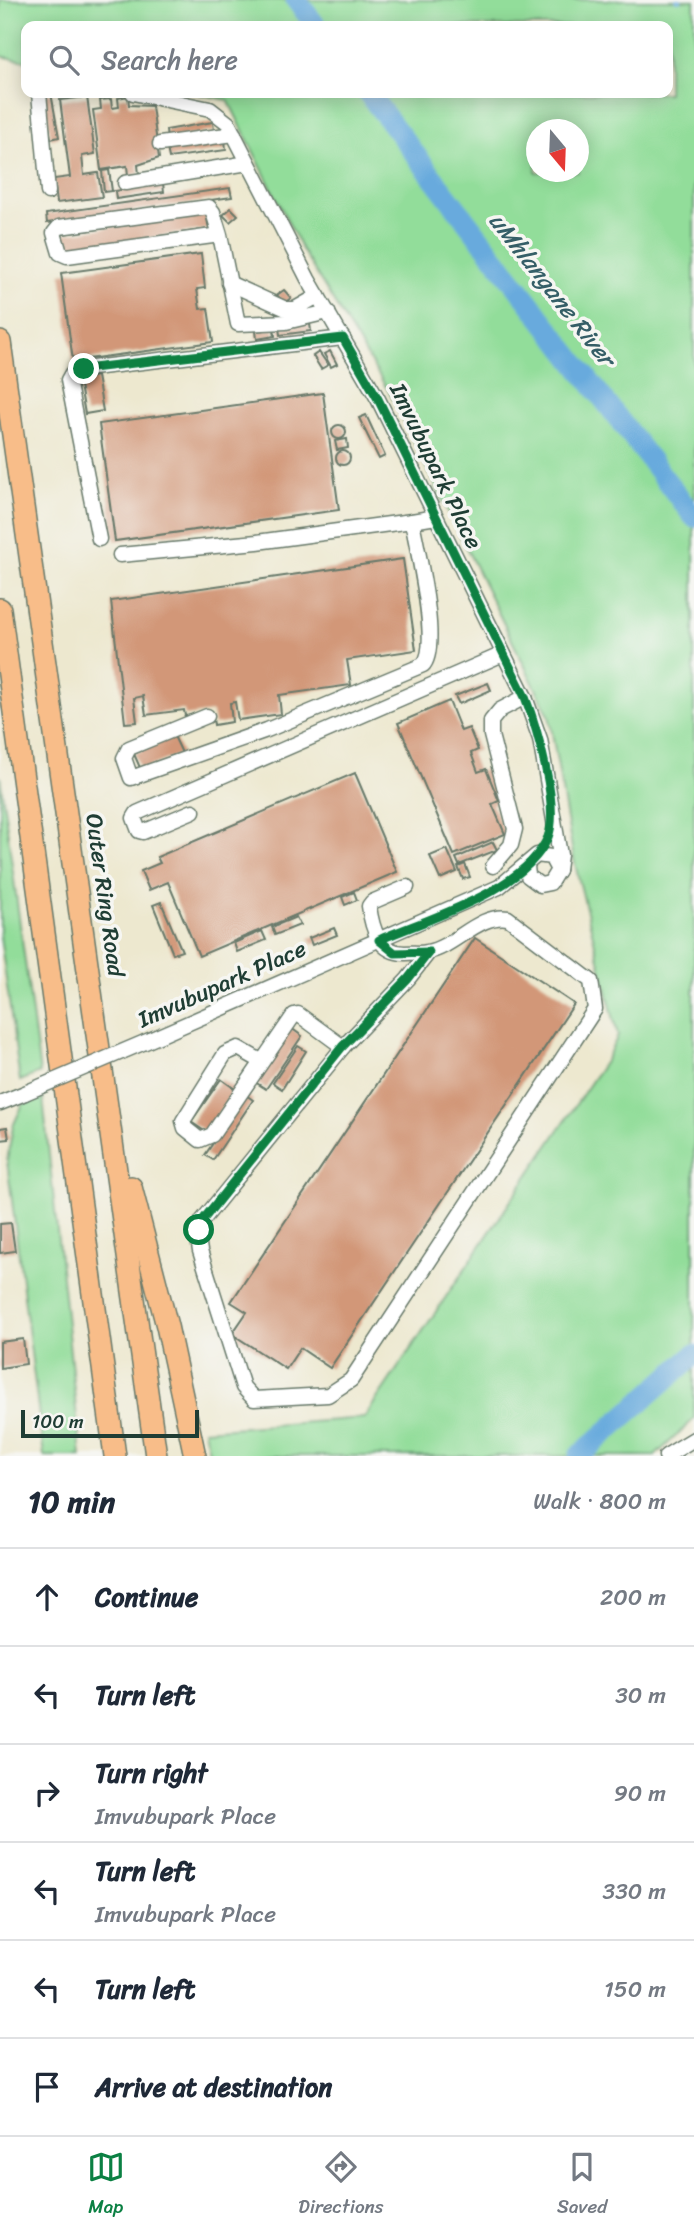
<!DOCTYPE html>
<html lang="en">
<head>
<meta charset="utf-8">
<style>
	body { margin:0; font-family:Sriracha,sans-serif; background:#f2f2f3; color:#1f2937 }
	.compass { position:absolute; left:526px; top:119px; width:63px; height:63px; border-radius:50%; background:#fff; box-shadow:0 4px 18px #0003; rotate:161deg }
	.scale { position:absolute; left:21px; bottom:18px; width:178px; box-sizing:border-box; padding-left:7px; border:4px solid #1f3d34; border-top:0; font-size:19px; line-height:24px; white-space:nowrap; color:#1f3d34; -webkit-text-stroke:5px #f6f6f2; paint-order:stroke }
	.stop { position:absolute; width:21px; height:21px; margin:-16px; border:5px solid #0b8043; border-radius:50%; background:#fff }
	.stop.end { background:#0b8043; border-color:#fff; box-shadow:0 2px 7px #0008 }
	.list { margin:0; padding:0; list-style:none }
	h2 { display:flex; justify-content:space-between; align-items:center; height:91px; margin:0; padding:0 28px; font-size:30px }
	h2 small { font-size:23px; font-weight:400; color:#747a83 }
	.list li { display:grid; grid-template-columns:46px 1fr auto; gap:21px; align-items:center; box-sizing:border-box; height:98px; padding:0 28px; border-top:2px solid #e0e1e3 }
	.list b { display:block; font-size:26px; white-space:nowrap }
	.list p { margin:0; font-size:23px; white-space:nowrap; color:#747a83 }
	.list em { font-size:23px; font-style:normal; color:#747a83 }
	.icon { flex:none; width:38px; height:38px; fill:none; stroke:currentColor; stroke-width:2; stroke-linecap:round; stroke-linejoin:round }
	.map { position:relative; flex:none; width:694px; height:1456px; overflow:hidden }
	.search { position:absolute; background:#fff; box-shadow:0 4px 18px #0003; left:21px; right:21px; top:21px; height:77px; display:flex; align-items:center; gap:18px; box-sizing:border-box; padding:0 24px; border-radius:14px; color:#747a83; font-size:26px }
	.sheet { height:679px; background:#fff }
	nav { display:flex; justify-content:space-around; align-items:center; box-sizing:border-box; height:98px; border-top:2px solid #e0e1e3; background:#fff; font-size:19px; color:#747a83 }
	nav a { display:grid; justify-items:center; gap:4px }
	nav .on { color:#0b8043 }
	.map>svg:first-child { display:block }
	.green { fill:#92dd9a; stroke:#588d67; stroke-width:2; fill-rule:evenodd }
	.lines { fill:none; stroke-linecap:round; stroke-linejoin:round }
	.stream { stroke:#68aadd; stroke-width:3.5 }
	.river { stroke:#68aadd; stroke-width:21 }
	.building { fill:#d29778 }
	.minor-casing { stroke:#67796a; stroke-width:17 }
	.highway-casing { stroke:#67796a; stroke-width:24 }
	.minor { stroke:#fff; stroke-width:14 }
	.highway { stroke:#f8bd89; stroke-width:21 }
	.minor-bridge-casing { stroke:#67796a; stroke-width:17; stroke-linecap:butt }
	.minor-bridge { stroke:#fff; stroke-width:14 }
	.route { stroke:#0b8043; stroke-width:9 }
	.labels { text-anchor:middle; dominant-baseline:central; stroke-width:7; stroke-linejoin:round; paint-order:stroke }
	.street-label { font-size:23px; fill:#1f3d34; stroke:#f6f6f2 }
	.water-label { font-size:24px; font-style:italic; fill:#355e67; stroke:#f6f6f2 }
</style>
</head>
<body>
<div class="map">
<svg width="694" height="1456" viewBox="0 0 694 1456">
	<rect width="100%" height="100%" fill="#f6f6f2"/>
	<filter id="ink" filterUnits="userSpaceOnUse"><feTurbulence type="fractalNoise" baseFrequency=".0143" numOctaves="2"/><feDisplacementMap in="SourceGraphic" scale="14" xChannelSelector="R" yChannelSelector="G"/><feConvolveMatrix kernelMatrix="1 2 1 2 8 2 1 2 1" color-interpolation-filters="sRGB"/></filter>
	<filter id="wash" filterUnits="userSpaceOnUse"><feTurbulence type="fractalNoise" baseFrequency=".00686" numOctaves="4" result="noise"/><feDisplacementMap in="SourceGraphic" scale="28" xChannelSelector="R" yChannelSelector="G"/><feGaussianBlur stdDeviation="1.57" result="paint"/><feColorMatrix in="noise" values="0 0 0 0 0 0 0 0 0 0 0 0 0 0 0 0 0 1.4 0 .05"/><feComposite in="paint" operator="in"/></filter>
	<g filter="url(#wash)">
		<rect width="100%" height="100%" fill="#ede8cf"/>
		<g class="green">
			<path d="M0 0H694V1419L655 1456H210L204 1430 364 1418 606 1060 618 1036 574 860 549 715 389 392 302 250 228 100 191 93H668V26H26V61L0 56ZM536 130H578V172H536Z"/>
			<polygon points="0,776 40,1073 20,1081 0,936"/>
			<polygon points="43,1098 81,1456 44,1456 7,1161 13,1126 23,1104"/>
		</g>
		<g class="lines">
			<polyline class="stream" points="677,0 680,0"/>
			<g class="river">
				<polyline points="296,0 316,26"/>
				<polyline points="368,93 694,517"/>
				<polyline points="579,1456 694,1355"/>
			</g>
		</g>
		<g id="blocks">
			<g class="building">
				<polygon points="43,93 51,93 59,137 51,139"/>
				<polygon points="128,96 129,105 152,106 159,158 138,165 139,174 128,175 127,166 101,170 93,110 101,109 100,100 111,99 112,108 119,107 118,98"/>
				<polygon points="87,97 95,154 82,156 84,175 98,173 102,197 57,203 54,179 70,177 60,100"/>
				<polygon points="213,122 214,131 167,139 166,130"/>
				<polygon points="225,140 226,150 169,158 167,148"/>
				<polygon points="109,170 112,191 104,192 102,171"/>
				<polygon points="163,183 164,192 116,199 115,191"/>
				<polygon points="230,188 232,197 47,223 46,214"/>
				<polygon points="231,208 238,215 230,222 223,215"/>
				<polygon points="206,214 209,229 65,250 62,234"/>
				<polygon points="201,254 205,288 197,289 200,309 208,308 213,342 73,361 61,273"/>
				<polygon points="284,290 291,298 284,303 277,295"/>
				<polygon points="310,324 311,331 280,335 279,328"/>
				<polygon points="274,329 275,336 257,339 256,331"/>
				<polygon points="330,351 337,364 331,367 324,354"/>
				<polygon points="319,352 328,365 321,369 313,356"/>
				<polygon points="97,376 103,411 85,414 79,379"/>
				<polygon points="323,393 339,510 115,541 99,424"/>
				<polygon points="366,415 385,456 379,459 359,418"/>
				<circle cx="339" cy="432" r="7"/>
				<polygon points="347,439 348,448 337,450 335,441"/>
				<circle cx="343" cy="458" r="7"/>
				<polygon points="403,559 416,650 347,660 351,685 279,695 281,714 238,720 235,702 230,703 232,722 214,725 212,712 185,716 184,710 146,715 143,696 134,698 137,722 125,723 111,601"/>
				<polygon points="488,683 491,690 459,704 455,696"/>
				<polygon points="449,701 461,731 469,728 478,750 471,753 478,772 486,769 499,801 492,804 505,834 454,855 398,723"/>
				<polygon points="174,736 182,753 141,770 134,754"/>
				<polygon points="355,773 397,872 199,956 168,882 149,890 141,871 160,863 157,857"/>
				<polygon points="493,842 497,850 459,865 456,858"/>
				<polygon points="447,849 457,872 440,879 430,856"/>
				<polygon points="465,864 470,877 463,879 458,867"/>
				<polygon points="354,892 357,900 345,905 342,897"/>
				<polygon points="161,902 182,951 173,954 153,905"/>
				<polygon points="296,917 300,925 275,935 272,927"/>
				<polygon points="334,928 337,935 312,945 309,938"/>
				<polygon points="262,931 266,940 237,952 234,943"/>
				<polygon points="475,938 574,1004 330,1368 300,1348 286,1369 232,1334 247,1312 231,1302"/>
				<polygon points="291,1028 302,1036 266,1089 255,1082"/>
				<polygon points="298,1046 306,1051 282,1089 273,1083"/>
				<polygon points="221,1079 235,1089 206,1132 191,1122"/>
				<polygon points="246,1095 253,1100 213,1160 205,1155"/>
				<polygon points="7,1127 9,1139 0,1140 0,1128"/>
				<polygon points="11,1223 15,1251 0,1253 0,1224"/>
				<polygon points="23,1339 26,1364 0,1368 0,1342"/>
			</g>
		</g>
	</g>
	<g filter="url(#ink)">
		<use href="#blocks" fill-opacity="0" stroke="#67796a" stroke-width="2"/>
		<g class="lines">
			<g class="minor-casing">
				<g id="minor">
					<polyline points="39,93 48,192"/>
					<polyline points="133,93 210,109 228,123 308,279 378,399 525,697 540,739 560,855 558,870"/>
					<polyline points="160,144 234,134"/>
					<polyline points="125,183 248,163"/>
					<polyline points="220,235 213,212 209,207 59,227 54,233 60,253 67,256 220,235 238,324 286,322 328,312"/>
					<polyline points="229,283 286,309 295,309 318,296"/>
					<polyline points="99,539 68,380 72,373 84,369 343,338"/>
					<polyline points="120,555 257,542 412,521"/>
					<path d="M207 716 129 748 124 758 131 778 267 730 423 665C441 647 417 549 412 521L436 517"/>
					<polyline points="193,811 143,832 139,831 134,818 137,813 503,654"/>
					<polyline points="493,866 511,845 515,829 491,735 491,721 500,710 525,697"/>
					<polyline points="145,1042 499,887 537,855 551,857 558,870 550,883 540,885 528,876 527,866"/>
					<polyline points="343,1047 408,979 429,952"/>
					<path d="M261 1061 238 1048 225 1054 183 1121 185 1128 200 1140 212 1135 294 1015 298 1014 343 1047 202 1221 198 1239 200 1251 243 1387 254 1399 328 1395 351 1380 595 1009 591 981 508 918C479 913 455 947 427 952 420 954 412 952 405 953 379 953 372 929 369 906L372 902 407 887"/>
					<polyline points="0,1103 25,1093"/>
					<polyline points="666,1456 694,1439"/>
				</g>
			</g>
			<g class="highway-casing">
				<g id="highway">
					<polyline points="0,342 156,1456"/>
					<polyline points="0,609 115,1456"/>
					<polyline points="131,1187 167,1326 195,1456"/>
				</g>
			</g>
			<use href="#minor" class="minor"/>
			<use href="#highway" class="highway"/>
			<g class="minor-bridge-casing">
				<polyline id="minor-bridge" points="25,1093 145,1042"/>
			</g>
			<use href="#minor-bridge" class="minor-bridge"/>
		</g>
	</g>
	<g class="lines" filter="url(#ink)">
		<path class="route" d="M84 369 343 338 378 399 525 697C537 728 560 807 548 837 525 891 429 918 379 940L395 953 429 952 408 979 342 1047 202 1221 199 1230"/>
	</g>
	<g class="labels">
		<g class="street-label">
			<text transform="translate(436 466) rotate(64)">Imvubupark Place</text>
			<text transform="translate(105 895) rotate(82)">Outer Ring Road</text>
			<text transform="translate(222 984) rotate(-24)">Imvubupark Place</text>
		</g>
		<g class="water-label">
			<text transform="translate(552 289) rotate(52)">uMhlangane River</text>
		</g>
	</g>
</svg>
<svg class="compass" viewBox="-18 -18 36 36"><path d="M0-13l5 13h-10z" fill="#e53935"/><path d="M0 13l5-13h-10z" fill="#747a83"/></svg>
<div class="scale">100 m</div>
<div class="stop" style="left:199px;top:1230px"></div>
<div class="stop end" style="left:84px;top:369px"></div>
<div class="search"><svg class="icon" aria-label="search" viewBox="0 0 24 24"><circle cx="10" cy="10" r="6"/><path d="M15 15l6 6"/></svg>Search here</div>
</div>
<section class="sheet">
<h2>10 min<small>Walk · 800 m</small></h2>
<ul class="list">
<li><svg class="icon" aria-label="ahead" viewBox="0 0 24 24"><path d="M12 20V5M6 11l6-6 6 6"/></svg><div><b>Continue</b></div><em>200 m</em></li>
<li><svg class="icon" aria-label="left" viewBox="0 0 24 24"><path d="M17 20v-9H6M10 6l-5 5 5 5"/></svg><div><b>Turn left</b></div><em>30 m</em></li>
<li><svg class="icon" aria-label="right" viewBox="0 0 24 24"><path d="M7 20v-9h11M14 6l5 5-5 5"/></svg><div><b>Turn right</b><p>Imvubupark Place</p></div><em>90 m</em></li>
<li><svg class="icon" aria-label="left" viewBox="0 0 24 24"><path d="M17 20v-9H6M10 6l-5 5 5 5"/></svg><div><b>Turn left</b><p>Imvubupark Place</p></div><em>330 m</em></li>
<li><svg class="icon" aria-label="left" viewBox="0 0 24 24"><path d="M17 20v-9H6M10 6l-5 5 5 5"/></svg><div><b>Turn left</b></div><em>150 m</em></li>
<li><svg class="icon" aria-label="arrive" viewBox="0 0 24 24"><path d="M6 21V4h12l-3 4 3 4H6"/></svg><div><b>Arrive at destination</b></div></li>
</ul>
</section>
<nav>
<a class="on"><svg class="icon" aria-label="map" viewBox="0 0 24 24"><path d="M3 6l6-2 6 2 6-2v14l-6 2-6-2-6 2zM9 4v14M15 6v14"/></svg>Map</a>
<a><svg class="icon" aria-label="directions" viewBox="0 0 24 24"><path d="M12 3l9 9-9 9-9-9zM9 14v-3h6M13 9l2 2-2 2"/></svg>Directions</a>
<a><svg class="icon" aria-label="saved" viewBox="0 0 24 24"><path d="M7 4h10v16l-5-4-5 4z"/></svg>Saved</a>
</nav>
</body>
</html>
